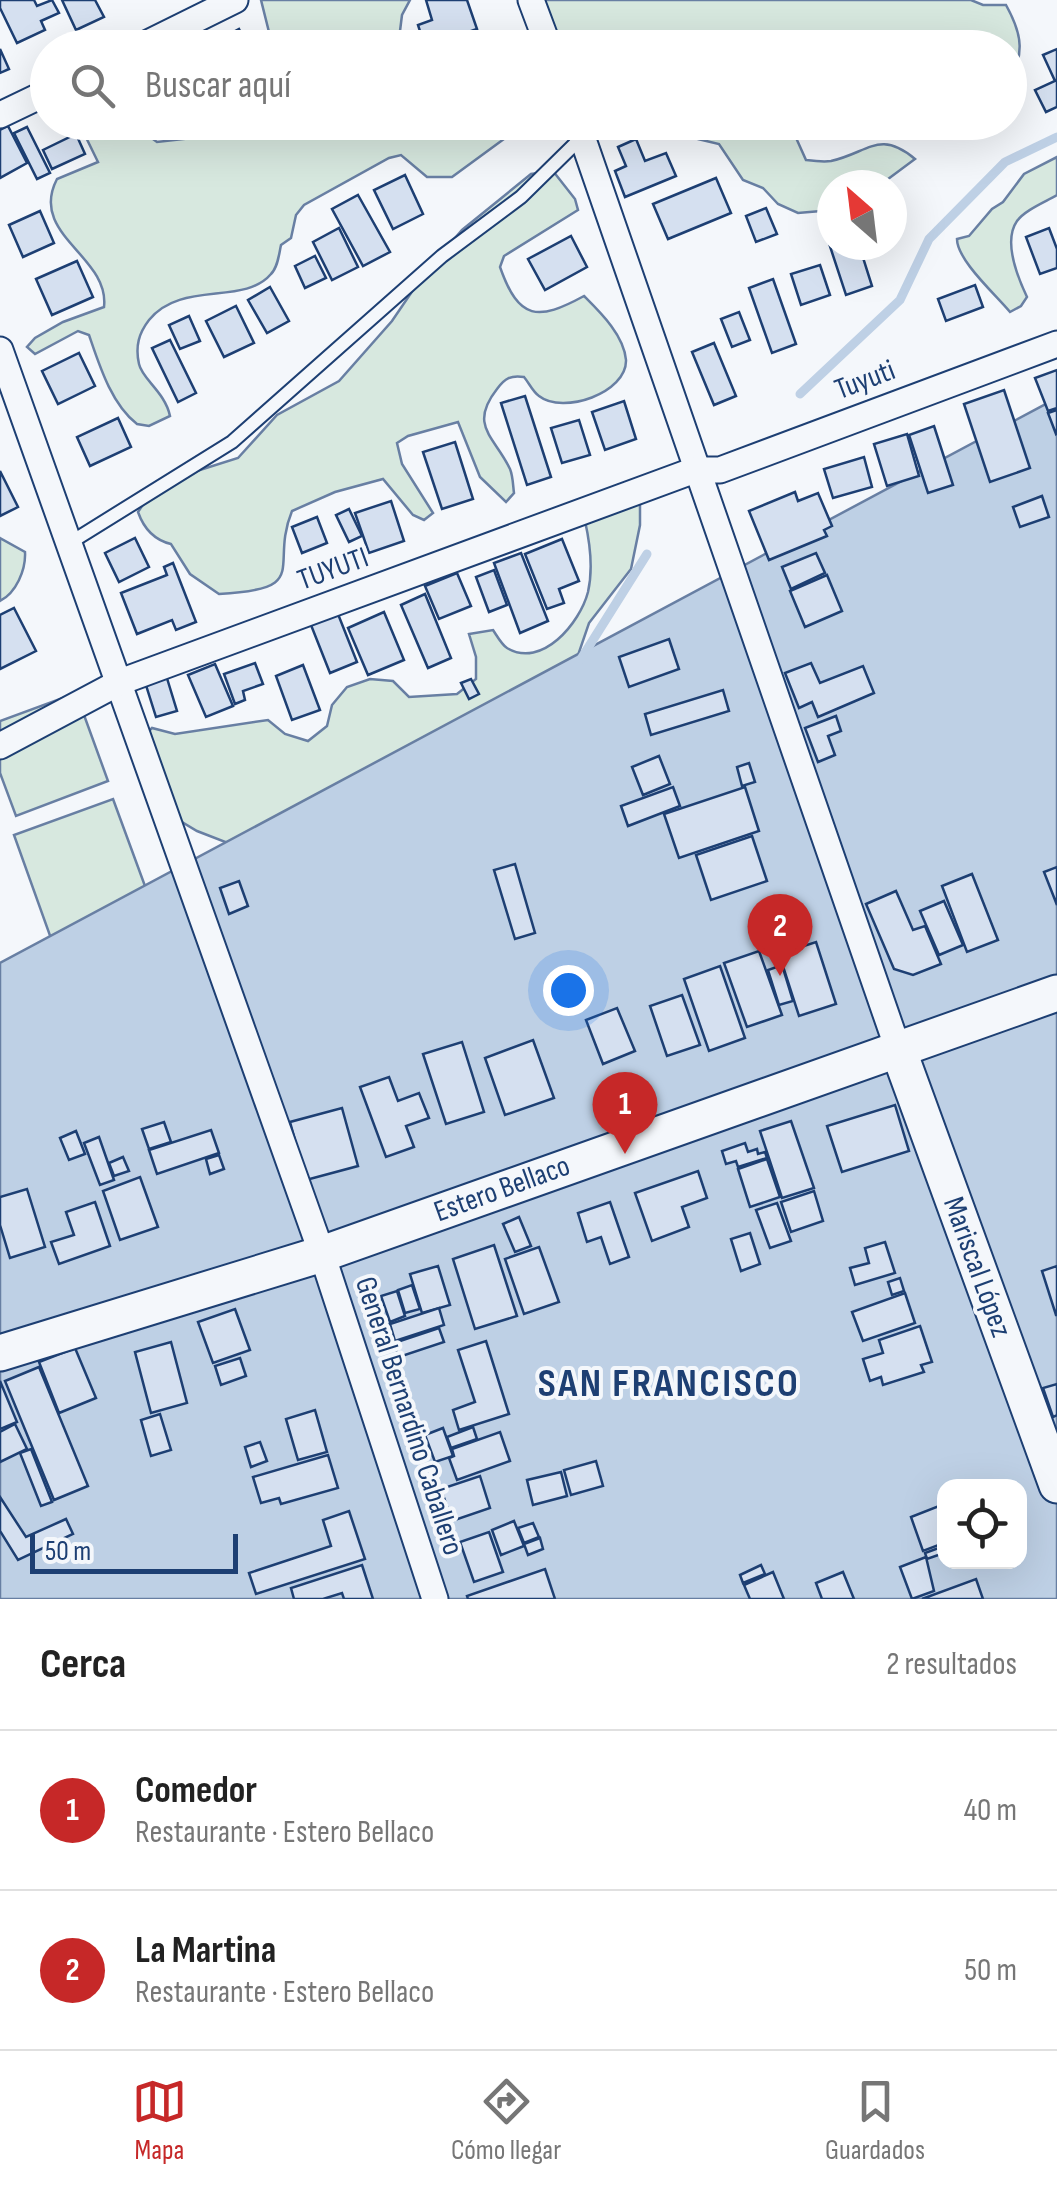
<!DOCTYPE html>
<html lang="es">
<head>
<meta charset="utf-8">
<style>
	body { margin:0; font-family:"Sofia Sans Condensed",sans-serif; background:#f6f6f6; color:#222 }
	.controls { position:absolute; right:30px; bottom:30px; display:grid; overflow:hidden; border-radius:20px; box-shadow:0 10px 40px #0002 }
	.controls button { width:90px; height:90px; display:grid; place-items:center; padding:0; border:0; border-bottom:2px solid #e0e0e0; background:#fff; color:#222; font:50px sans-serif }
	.compass { position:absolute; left:817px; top:170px; width:90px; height:90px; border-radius:50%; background:#fff; box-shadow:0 10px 40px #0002; rotate:332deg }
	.scale { position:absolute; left:30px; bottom:25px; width:208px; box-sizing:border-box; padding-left:10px; border:5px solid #1d3f73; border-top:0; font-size:28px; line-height:35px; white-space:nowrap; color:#1d3f73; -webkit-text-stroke:8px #f4f7fb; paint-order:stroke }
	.you { position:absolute; left:568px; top:990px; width:35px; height:35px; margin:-25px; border:8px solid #fff; border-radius:50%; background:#1a73e8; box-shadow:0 0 0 15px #1a73e833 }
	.badge { display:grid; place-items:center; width:65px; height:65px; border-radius:50%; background:#c62828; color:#fff; font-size:32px; font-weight:700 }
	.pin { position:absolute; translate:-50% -82px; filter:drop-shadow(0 2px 5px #0008) }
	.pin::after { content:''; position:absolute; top:52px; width:35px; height:30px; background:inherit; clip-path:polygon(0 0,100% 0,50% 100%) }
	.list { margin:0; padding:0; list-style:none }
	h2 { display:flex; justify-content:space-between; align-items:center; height:130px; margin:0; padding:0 40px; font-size:42px }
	h2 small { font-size:32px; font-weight:400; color:#767676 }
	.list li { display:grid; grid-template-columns:65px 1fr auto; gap:30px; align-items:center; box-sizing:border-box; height:160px; padding:0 40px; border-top:2px solid #e0e0e0 }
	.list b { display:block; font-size:38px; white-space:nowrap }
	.list p { margin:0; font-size:32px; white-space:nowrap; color:#767676 }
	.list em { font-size:32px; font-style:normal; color:#767676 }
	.icon { flex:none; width:55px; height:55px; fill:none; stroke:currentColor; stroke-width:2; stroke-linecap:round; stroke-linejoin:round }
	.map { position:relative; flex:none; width:1057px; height:1599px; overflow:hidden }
	.search { position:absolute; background:#fff; box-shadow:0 10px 40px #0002; left:30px; right:30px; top:30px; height:110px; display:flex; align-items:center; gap:25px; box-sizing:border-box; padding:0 35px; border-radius:55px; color:#767676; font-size:38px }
	.sheet { height:450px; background:#fff }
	nav { display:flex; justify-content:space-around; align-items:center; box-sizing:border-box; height:140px; border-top:2px solid #e0e0e0; background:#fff; font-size:28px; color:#767676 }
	nav a { display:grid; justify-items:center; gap:5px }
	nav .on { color:#c62828 }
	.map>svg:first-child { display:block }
	.green { fill:#d7e8df; stroke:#687fa3; stroke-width:2.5 }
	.water { fill:#bed0e5; stroke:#687fa3; stroke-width:2.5; fill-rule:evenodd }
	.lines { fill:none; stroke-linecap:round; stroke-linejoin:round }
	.stream { stroke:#bed0e5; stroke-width:9 }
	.building { fill:#d5e0f0; stroke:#1d3f73; stroke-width:2.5 }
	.lane-casing { stroke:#1d3f73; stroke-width:16 }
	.street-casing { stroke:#1d3f73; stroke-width:29 }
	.secondary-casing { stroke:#1d3f73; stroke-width:39 }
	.lane { stroke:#f4f7fb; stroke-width:12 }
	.street { stroke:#f4f7fb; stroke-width:25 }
	.secondary { stroke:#f4f7fb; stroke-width:35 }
	.labels { text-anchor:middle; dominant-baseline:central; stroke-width:8; stroke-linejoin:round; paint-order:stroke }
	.street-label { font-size:30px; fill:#1d3f73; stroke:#f4f7fb }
	.district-label { font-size:40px; font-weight:bold; letter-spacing:2.5px; fill:#1d3f73; stroke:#f4f7fb }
</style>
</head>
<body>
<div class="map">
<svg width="1057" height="1599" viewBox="0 0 1057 1599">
	<rect width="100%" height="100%" fill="#f4f7fb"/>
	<g class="green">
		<polygon points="261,0 410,0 402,15 398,47 273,48"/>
		<path d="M543 0H971L983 5H1006C1026 41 1021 53 1010 90V48L557 47Z"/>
		<path d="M454 122 511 123 508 136 452 177H427L401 155 389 158 304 205 296 215 291 238 281 245C279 254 278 267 271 274 244 306 181 280 149 320 139 333 135 346 139 364 142 379 165 392 170 416L149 426 137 424C111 404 99 364 89 335L78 331 35 354 27 347 35 338 63 322 104 307C110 256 28 235 57 179L98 162 79 123H131L157 142 192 138 236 123Z"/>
		<path d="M671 123H803L797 140 806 160C814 161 824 162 831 161 868 153 879 129 915 159L880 185H832V205L821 211 798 213 778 204 763 188 743 180 719 144 698 139Z"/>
		<path d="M1057 157V195C1045 202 1025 210 1017 221 1003 241 1018 278 1027 297L1021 306 1010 312C995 294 957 260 957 239L969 236 992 209 1003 202 1024 174Z"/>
		<path d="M553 171 575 199 578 210 504 256 500 267C519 321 538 321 584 296 600 312 624 335 626 360 627 393 563 415 539 396 533 392 529 383 524 377 511 375 505 378 497 389 468 426 495 437 510 469 513 476 513 486 514 493L506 502 480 477 458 422 408 436 397 443 402 464 433 513 424 520 413 515 383 479 335 492 292 511C269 567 313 589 219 594L190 574 171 544C154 540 144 529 138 512L144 503 181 476 238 458 277 415 339 381 392 321 424 274 462 230 531 174Z"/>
		<path d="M640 501V525L631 569 589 623 574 667 238 847 197 831 157 807 135 744 152 728 175 734 268 720 285 734 308 741 327 726 332 705 347 687 370 679 393 681 409 697 457 694 476 679V657L469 634 493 630C497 636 502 645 507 648 542 669 580 623 588 592 593 570 590 543 585 521Z"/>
		<path d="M0 538 25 552C26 570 16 593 0 601Z"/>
		<polygon points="76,693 108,781 16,816 0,773 0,721"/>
		<polygon points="113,799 163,935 63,972 14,835"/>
	</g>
	<path class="water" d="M1057 398V1599H0V963ZM944 1486H1020V1562H944Z"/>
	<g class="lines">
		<g class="stream">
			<polyline points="800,394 900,300 929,239 1005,162 1057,137"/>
			<polyline points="581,659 647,554"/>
		</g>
	</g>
	<g class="building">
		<polygon points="0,0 34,0 37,6 52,0 59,13 41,21 45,30 17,43 0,8"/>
		<polygon points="62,0 95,0 104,17 76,30"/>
		<polygon points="426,0 467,0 477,29 425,47 418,25 432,20"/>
		<polygon points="239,29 249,48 204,48"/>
		<polygon points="0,49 9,69 0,73"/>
		<polygon points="1057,49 1057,107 1046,112 1035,90 1055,81 1043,55"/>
		<polygon points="8,126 27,163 0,178 0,130"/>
		<polygon points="27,127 50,173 37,179 14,133"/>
		<polygon points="76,134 85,154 52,169 43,150"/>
		<polygon points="636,139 645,161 666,153 676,176 625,197 615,171 626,166 618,147"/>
		<polygon points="405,175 423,214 393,229 374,190"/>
		<polygon points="716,178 731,213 668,239 653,204"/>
		<polygon points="358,195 390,252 363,266 332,209"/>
		<polygon points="766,208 777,234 756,242 746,216"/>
		<polygon points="40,211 54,243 23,257 9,225"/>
		<polygon points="832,225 832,245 859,245 872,286 846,295 824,228"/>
		<polygon points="339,228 358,267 332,280 313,242"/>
		<polygon points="1049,228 1057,249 1057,268 1040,274 1026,237"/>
		<polygon points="571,236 587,267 545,290 528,259"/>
		<polygon points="315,256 326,278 305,288 295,266"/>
		<polygon points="77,261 93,297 52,315 36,279"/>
		<polygon points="820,265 830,295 801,305 791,274"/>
		<polygon points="773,279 796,344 772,353 749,288"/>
		<polygon points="975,285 983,307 946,321 938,299"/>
		<polygon points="270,287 289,321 267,333 248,300"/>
		<polygon points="236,306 254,343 224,357 206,321"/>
		<polygon points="739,312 750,340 732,347 721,319"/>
		<polygon points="189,316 200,341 180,349 169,325"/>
		<polygon points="170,340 196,393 178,402 152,348"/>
		<polygon points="714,343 736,396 714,405 692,352"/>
		<polygon points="79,353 95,386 58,404 42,371"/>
		<polygon points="1057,370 1057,408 1048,411 1035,378"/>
		<polygon points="1004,390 1030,468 990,482 964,404"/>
		<polygon points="525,396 551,477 527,485 501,403"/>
		<polygon points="624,401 636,439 605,450 592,412"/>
		<polygon points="1057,410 1057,433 1056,434 1048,413"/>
		<polygon points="118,418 131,447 90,466 77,437"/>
		<polygon points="579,420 590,455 562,463 551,428"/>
		<polygon points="934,426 953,485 928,493 909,435"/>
		<polygon points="907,434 919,476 887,486 874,444"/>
		<polygon points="455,442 473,499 442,509 423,452"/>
		<polygon points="864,457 872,487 833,498 824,469"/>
		<polygon points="0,471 18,507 0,516"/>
		<polygon points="795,492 798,501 818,493 832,526 824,530 827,536 769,560 749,511"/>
		<polygon points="1042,496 1049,517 1020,527 1013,507"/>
		<polygon points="391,501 404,541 369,553 355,513"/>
		<polygon points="349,509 362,536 349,542 336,515"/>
		<polygon points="317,517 327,543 302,553 292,527"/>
		<polygon points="135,538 149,567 119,582 105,553"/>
		<polygon points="562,539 579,581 559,589 564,603 547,609 525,554"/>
		<polygon points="521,553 548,621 520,633 494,563"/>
		<polygon points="816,553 825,573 791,589 782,567"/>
		<polygon points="173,563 196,622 176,630 172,620 137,634 121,593 167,575 164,567"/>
		<polygon points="494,570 507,605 489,612 476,577"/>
		<polygon points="457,573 471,606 439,619 425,586"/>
		<polygon points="827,575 842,611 805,627 790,591"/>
		<polygon points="425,594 451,658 428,668 401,605"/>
		<polygon points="14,608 36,651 0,669 0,615"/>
		<polygon points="336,609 357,662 330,673 309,620"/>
		<polygon points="384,612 404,660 368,675 348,628"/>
		<polygon points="669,639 679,669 629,687 619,657"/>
		<polygon points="255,663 263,684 243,691 245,700 235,704 224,674"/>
		<polygon points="811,663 820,683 863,666 874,693 818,717 812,702 799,708 785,673"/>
		<polygon points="215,664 233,706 206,717 188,675"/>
		<polygon points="303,665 320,710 292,720 276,676"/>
		<polygon points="166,675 177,711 156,717 145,682"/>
		<polygon points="471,679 479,694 469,699 461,683"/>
		<polygon points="723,690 729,711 651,735 645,714"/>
		<polygon points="836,716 841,731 828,736 835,755 818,762 805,728"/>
		<polygon points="659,756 670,784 643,795 632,767"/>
		<polygon points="749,763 755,782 742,786 737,767"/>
		<polygon points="673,787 680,806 628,826 621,806"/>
		<polygon points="745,787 759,831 679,858 664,814"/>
		<polygon points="752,836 767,881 711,900 696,855"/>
		<polygon points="515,864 535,933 515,939 494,870"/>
		<polygon points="1057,867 1057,905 1044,872"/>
		<polygon points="972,874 998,940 967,952 942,886"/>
		<polygon points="239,881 248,906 229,914 220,888"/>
		<polygon points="896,891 913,930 925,926 941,964 913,975 894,969 866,904"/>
		<polygon points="944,901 963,945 939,955 920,911"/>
		<polygon points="816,942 836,1004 799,1016 779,954"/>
		<polygon points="759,951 782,1015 747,1027 724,963"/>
		<polygon points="782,965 793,1001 779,1005 768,970"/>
		<polygon points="720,966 745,1038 709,1051 684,979"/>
		<polygon points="682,995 700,1045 667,1056 650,1006"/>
		<polygon points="617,1008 635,1051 603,1064 586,1020"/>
		<polygon points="533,1040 554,1098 505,1115 485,1058"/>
		<polygon points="462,1042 484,1112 446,1124 423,1054"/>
		<polygon points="389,1077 398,1101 419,1093 429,1118 406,1126 414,1147 386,1157 360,1087"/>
		<polygon points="895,1105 909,1151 842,1172 827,1126"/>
		<polygon points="342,1108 358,1166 306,1180 290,1122"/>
		<polygon points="791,1121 814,1188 782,1198 760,1131"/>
		<polygon points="164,1122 171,1142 149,1149 142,1129"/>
		<polygon points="211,1130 219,1153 157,1174 149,1150"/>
		<polygon points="76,1131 85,1154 69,1160 60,1138"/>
		<polygon points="99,1137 114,1180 100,1185 84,1143"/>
		<polygon points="745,1143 748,1152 757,1149 758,1154 765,1152 767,1158 738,1167 736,1161 726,1164 722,1151"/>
		<polygon points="219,1155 224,1169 210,1174 206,1159"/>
		<polygon points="123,1157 129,1171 114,1176 109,1163"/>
		<polygon points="767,1159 780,1197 750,1207 738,1169"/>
		<polygon points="698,1171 707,1198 682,1207 689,1227 652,1241 635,1193"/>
		<polygon points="140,1177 158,1227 120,1240 103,1191"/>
		<polygon points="27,1189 45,1247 10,1258 0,1225 0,1197"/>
		<polygon points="814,1191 823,1221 791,1232 781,1202"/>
		<polygon points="95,1202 110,1246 59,1264 51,1242 74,1235 66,1212"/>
		<polygon points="610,1202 629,1257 610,1264 601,1237 587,1242 578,1213"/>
		<polygon points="777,1203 791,1241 770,1248 756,1210"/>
		<polygon points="519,1217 531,1246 515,1252 503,1224"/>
		<polygon points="750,1233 760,1264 741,1271 731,1239"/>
		<polygon points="885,1242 895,1273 855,1285 850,1268 869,1263 865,1248"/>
		<polygon points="494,1245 517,1316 475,1329 453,1259"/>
		<polygon points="539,1247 559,1302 524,1314 505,1259"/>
		<polygon points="438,1266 450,1305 422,1313 410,1274"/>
		<polygon points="1057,1266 1057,1315 1056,1315 1042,1271"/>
		<polygon points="900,1278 904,1291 892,1295 888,1282"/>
		<polygon points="412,1285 420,1309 405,1313 398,1290"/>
		<polygon points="397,1291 405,1316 390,1322 381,1296"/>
		<polygon points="905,1293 915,1323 863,1341 852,1312"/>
		<polygon points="439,1308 444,1325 395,1341 390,1324"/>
		<polygon points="235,1309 250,1350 213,1363 198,1322"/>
		<polygon points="920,1326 932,1362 921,1365 924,1372 883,1385 881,1377 870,1381 863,1359 883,1353 879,1340"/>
		<polygon points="439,1328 444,1342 399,1357 394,1343"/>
		<polygon points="486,1341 509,1414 459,1430 453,1410 475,1402 458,1350"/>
		<polygon points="171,1342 187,1403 151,1413 135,1352"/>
		<polygon points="75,1348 96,1398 59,1413 39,1362"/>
		<polygon points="240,1358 246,1376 221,1385 215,1366"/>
		<polygon points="39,1367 88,1486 54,1500 5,1381"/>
		<polygon points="0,1381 17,1422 0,1429"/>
		<polygon points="1057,1384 1057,1415 1053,1417 1043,1388"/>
		<polygon points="315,1410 327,1452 298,1460 286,1419"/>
		<polygon points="160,1414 171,1450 151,1456 141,1420"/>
		<polygon points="15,1424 27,1449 0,1462 0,1432"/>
		<polygon points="473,1427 477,1439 451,1448 447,1437"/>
		<polygon points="443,1428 453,1456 435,1462 425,1435"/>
		<polygon points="500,1432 510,1461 457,1480 449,1458 454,1456 452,1449"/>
		<polygon points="260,1442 267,1461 251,1467 245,1447"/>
		<polygon points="31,1449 52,1502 41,1506 20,1453"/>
		<polygon points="328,1455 338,1488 281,1504 279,1498 261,1503 253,1477"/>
		<polygon points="596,1461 603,1486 571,1495 564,1470"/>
		<polygon points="561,1472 567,1496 533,1505 527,1480"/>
		<polygon points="480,1476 490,1508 452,1521 441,1489"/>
		<polygon points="0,1497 26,1537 66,1519 73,1534 18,1560 0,1531"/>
		<polygon points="944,1504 944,1543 923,1551 911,1517"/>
		<polygon points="349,1511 365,1559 256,1594 249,1573 331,1546 323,1520"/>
		<polygon points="514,1521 524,1546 501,1555 492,1530"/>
		<polygon points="533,1523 539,1537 524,1543 518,1528"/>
		<polygon points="489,1532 503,1572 474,1582 460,1542"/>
		<polygon points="540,1538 543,1549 528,1555 524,1544"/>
		<polygon points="944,1546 944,1553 927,1559 925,1553"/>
		<polygon points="926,1557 934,1591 912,1599 900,1567"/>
		<polygon points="362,1565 373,1599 344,1599 342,1593 323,1599 294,1599 291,1588"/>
		<polygon points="761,1565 765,1574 743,1583 740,1575"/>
		<polygon points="545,1569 555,1599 468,1599 467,1596"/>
		<polygon points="773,1572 784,1599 750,1599 744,1585"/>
		<polygon points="843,1572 854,1599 822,1599 816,1583"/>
		<polygon points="976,1579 983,1599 922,1599"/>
	</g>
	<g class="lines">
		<g class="lane-casing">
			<polyline id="lane" points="68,544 232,442 442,256 521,197 582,137"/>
		</g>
		<g class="street-casing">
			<g id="street">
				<polyline points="531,0 549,48"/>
				<polyline points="138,48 235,0"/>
				<polyline points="0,115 48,92"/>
				<polyline points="577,122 898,1049"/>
				<polyline points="0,350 322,1254 435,1599"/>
				<polyline points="0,746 120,682 695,470 720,470 1057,344"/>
			</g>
		</g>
		<g class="secondary-casing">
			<g id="secondary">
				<polyline points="898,1049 1057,1485"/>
				<polyline points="0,1353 322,1254 1057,993"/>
			</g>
		</g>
		<use href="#lane" class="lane"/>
		<use href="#street" class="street"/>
		<use href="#secondary" class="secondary"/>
	</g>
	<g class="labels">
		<g class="street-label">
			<text transform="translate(865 380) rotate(-21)">Tuyuti</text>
			<text transform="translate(333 569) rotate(-20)">TUYUTI</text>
			<text transform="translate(502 1189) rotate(-20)">Estero Bellaco</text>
			<text transform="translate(977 1267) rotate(70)">Mariscal López</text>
			<text transform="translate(409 1416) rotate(72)">General Bernardino Caballero</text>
		</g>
		<g class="district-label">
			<text x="669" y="1384">SAN FRANCISCO</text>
		</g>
	</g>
</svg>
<div class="controls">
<button><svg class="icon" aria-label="locate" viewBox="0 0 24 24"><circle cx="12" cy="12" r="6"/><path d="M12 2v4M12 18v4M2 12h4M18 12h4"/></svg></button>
</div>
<svg class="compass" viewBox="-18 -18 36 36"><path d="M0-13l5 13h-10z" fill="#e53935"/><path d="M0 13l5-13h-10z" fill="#767676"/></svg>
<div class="scale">50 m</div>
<div class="you"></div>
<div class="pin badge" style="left:625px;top:1154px">1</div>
<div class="pin badge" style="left:780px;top:976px">2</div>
<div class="search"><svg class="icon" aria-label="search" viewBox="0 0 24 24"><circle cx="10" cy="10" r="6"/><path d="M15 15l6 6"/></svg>Buscar aquí</div>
</div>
<section class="sheet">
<h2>Cerca<small>2 resultados</small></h2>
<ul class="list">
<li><span class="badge">1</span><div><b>Comedor</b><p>Restaurante · Estero Bellaco</p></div><em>40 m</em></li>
<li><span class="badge">2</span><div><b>La Martina</b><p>Restaurante · Estero Bellaco</p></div><em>50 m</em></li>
</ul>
</section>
<nav>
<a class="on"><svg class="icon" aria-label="map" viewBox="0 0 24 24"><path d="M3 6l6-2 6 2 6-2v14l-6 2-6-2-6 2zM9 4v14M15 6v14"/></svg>Mapa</a>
<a><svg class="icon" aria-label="directions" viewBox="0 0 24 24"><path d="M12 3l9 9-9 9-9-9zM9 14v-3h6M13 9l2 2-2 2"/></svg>Cómo llegar</a>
<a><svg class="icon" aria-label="saved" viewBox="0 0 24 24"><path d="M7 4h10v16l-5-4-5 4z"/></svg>Guardados</a>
</nav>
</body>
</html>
